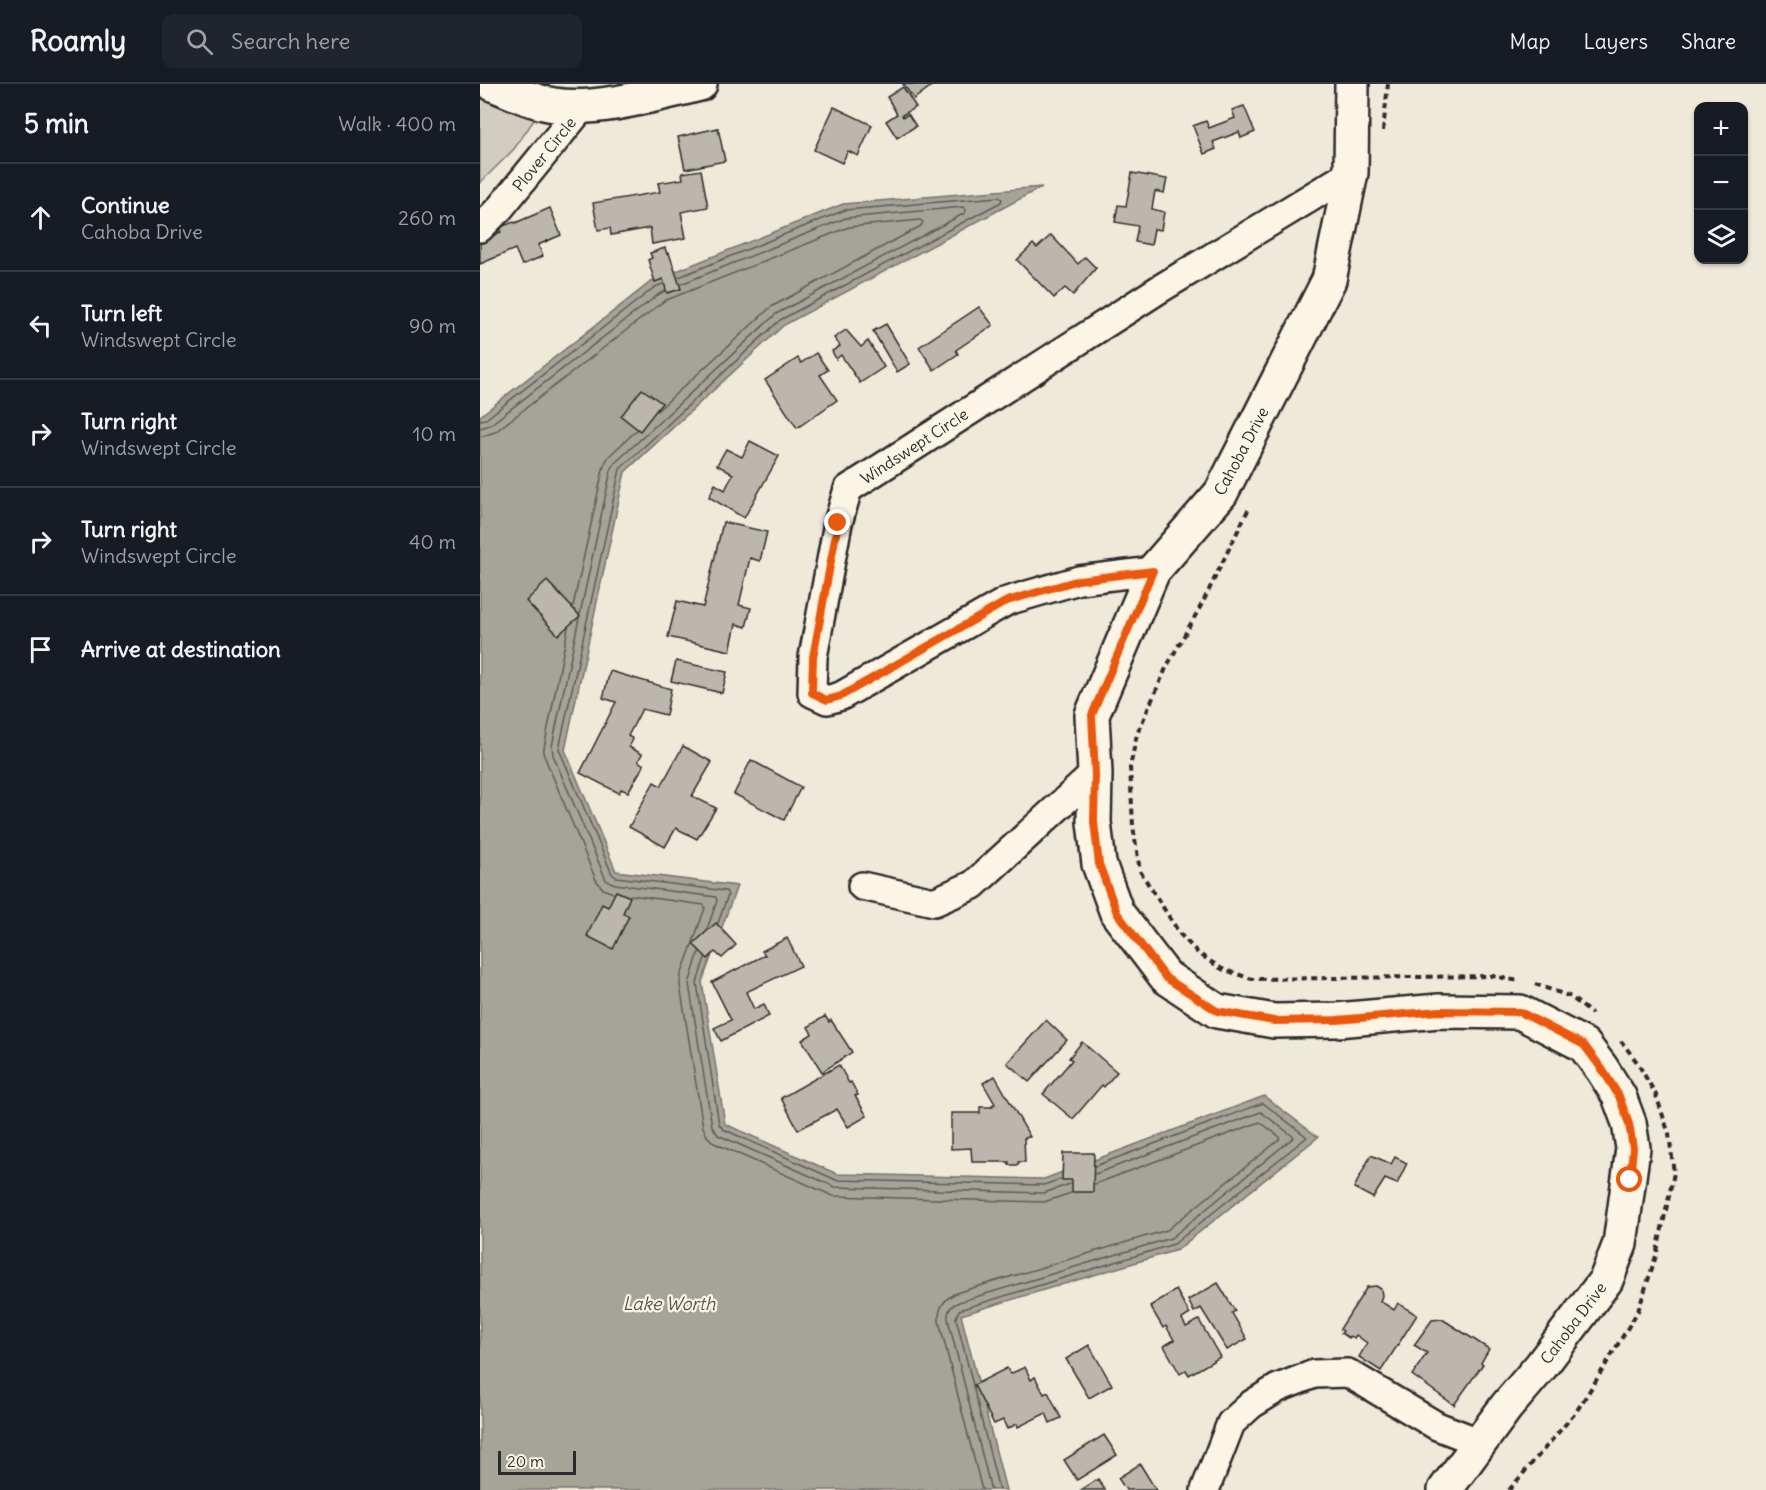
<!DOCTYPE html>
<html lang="en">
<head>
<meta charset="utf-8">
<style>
	body { margin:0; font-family:Delius,sans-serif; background:#20242c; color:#f1f3f6 }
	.controls { position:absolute; right:18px; top:18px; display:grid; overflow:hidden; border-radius:12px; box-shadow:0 2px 4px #0004 }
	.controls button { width:54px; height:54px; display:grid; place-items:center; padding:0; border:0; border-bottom:2px solid #363941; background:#171b24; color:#f1f3f6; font:30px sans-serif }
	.scale { position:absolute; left:18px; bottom:15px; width:78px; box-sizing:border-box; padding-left:6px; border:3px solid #2b2b2b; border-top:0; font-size:16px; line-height:21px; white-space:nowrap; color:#2b2b2b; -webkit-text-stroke:4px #fcf5e5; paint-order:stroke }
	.stop { position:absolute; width:18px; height:18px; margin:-14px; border:4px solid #ea580c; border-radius:50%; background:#fff }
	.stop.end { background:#ea580c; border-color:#fff; box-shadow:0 2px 6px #0008 }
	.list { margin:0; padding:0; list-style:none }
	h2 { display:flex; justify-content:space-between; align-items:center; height:78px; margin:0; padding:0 24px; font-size:26px }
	h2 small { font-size:20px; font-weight:400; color:#9ea1a6 }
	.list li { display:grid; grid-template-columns:39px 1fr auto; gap:18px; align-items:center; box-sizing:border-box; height:108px; padding:0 24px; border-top:2px solid #363941 }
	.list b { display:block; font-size:22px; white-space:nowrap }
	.list p { margin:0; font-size:20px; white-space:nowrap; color:#9ea1a6 }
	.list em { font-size:20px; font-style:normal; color:#9ea1a6 }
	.icon { flex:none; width:33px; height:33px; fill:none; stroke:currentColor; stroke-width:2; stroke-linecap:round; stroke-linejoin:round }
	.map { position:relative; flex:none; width:1286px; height:1406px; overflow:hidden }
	header { display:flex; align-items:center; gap:36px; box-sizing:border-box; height:84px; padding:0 30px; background:#171b24; border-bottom:2px solid #363941 }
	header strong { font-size:28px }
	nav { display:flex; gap:33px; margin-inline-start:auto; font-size:21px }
	.search { width:420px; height:54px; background:#20242c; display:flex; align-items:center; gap:15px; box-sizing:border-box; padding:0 21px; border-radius:12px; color:#9ea1a6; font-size:22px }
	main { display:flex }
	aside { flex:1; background:#171b24 }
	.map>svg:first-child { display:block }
	.green { fill:#d2cdc0; stroke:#7e7c76; stroke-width:1.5 }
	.water { fill:#a6a399; stroke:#75736d; stroke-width:1.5 }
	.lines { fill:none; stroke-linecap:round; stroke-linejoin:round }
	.shore { stroke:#5c5b57; stroke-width:1.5 }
	.building { fill:#bcb7ac; stroke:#2b2b2b; stroke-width:1.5 }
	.minor-casing { stroke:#2b2b2b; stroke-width:32 }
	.tertiary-casing { stroke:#2b2b2b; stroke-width:38 }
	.path { stroke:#2b2b2b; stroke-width:4; stroke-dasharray:6 4.5; stroke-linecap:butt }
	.minor { stroke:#fcf5e5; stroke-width:27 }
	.tertiary { stroke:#fcf5e5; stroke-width:33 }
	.route { stroke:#ea580c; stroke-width:8 }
	.labels { text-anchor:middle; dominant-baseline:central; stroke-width:4.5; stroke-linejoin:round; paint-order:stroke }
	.street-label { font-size:16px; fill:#2b2b2b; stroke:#fcf5e5 }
	.water-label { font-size:18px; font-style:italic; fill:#565552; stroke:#fcf5e5 }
</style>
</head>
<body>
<header>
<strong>Roamly</strong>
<div class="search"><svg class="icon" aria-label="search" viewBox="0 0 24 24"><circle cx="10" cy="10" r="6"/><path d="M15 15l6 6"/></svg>Search here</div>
<nav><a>Map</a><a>Layers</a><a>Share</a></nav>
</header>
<main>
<aside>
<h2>5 min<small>Walk · 400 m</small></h2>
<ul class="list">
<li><svg class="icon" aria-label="ahead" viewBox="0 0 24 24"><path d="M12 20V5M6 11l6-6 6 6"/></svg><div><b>Continue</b><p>Cahoba Drive</p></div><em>260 m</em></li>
<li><svg class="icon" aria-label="left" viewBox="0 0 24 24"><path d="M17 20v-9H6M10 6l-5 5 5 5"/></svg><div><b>Turn left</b><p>Windswept Circle</p></div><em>90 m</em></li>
<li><svg class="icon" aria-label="right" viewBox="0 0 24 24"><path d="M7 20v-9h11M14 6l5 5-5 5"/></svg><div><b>Turn right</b><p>Windswept Circle</p></div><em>10 m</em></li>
<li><svg class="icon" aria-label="right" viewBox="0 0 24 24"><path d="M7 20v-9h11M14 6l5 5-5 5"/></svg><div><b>Turn right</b><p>Windswept Circle</p></div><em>40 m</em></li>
<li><svg class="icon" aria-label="arrive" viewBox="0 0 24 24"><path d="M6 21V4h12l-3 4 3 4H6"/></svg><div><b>Arrive at destination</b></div></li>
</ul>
</aside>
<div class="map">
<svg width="1286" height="1406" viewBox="0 0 1286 1406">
	<rect width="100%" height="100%" fill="#efe9da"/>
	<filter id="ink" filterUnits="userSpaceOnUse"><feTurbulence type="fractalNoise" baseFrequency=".0167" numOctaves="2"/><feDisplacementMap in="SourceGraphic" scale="12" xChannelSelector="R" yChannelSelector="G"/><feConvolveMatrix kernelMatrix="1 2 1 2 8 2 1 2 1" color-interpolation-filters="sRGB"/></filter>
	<g filter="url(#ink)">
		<polygon class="green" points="0,10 56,33 34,65 0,99"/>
		<polygon class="water" points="562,103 304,241 145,388 85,666 136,787 257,802 222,898 245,1040 357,1090 564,1095 784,1012 838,1053 697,1166 481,1231 526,1406 0,1406 0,332 172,197 363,120"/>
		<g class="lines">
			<g class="shore">
				<polyline points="199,193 365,126 519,113 522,115 521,118 300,236 140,385 79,665 132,790 136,793 246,807 248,811 238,839"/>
				<polyline points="0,336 6,335 175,203 183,200"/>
				<polyline points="0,344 10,341 179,210 185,207"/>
				<polyline points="0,353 15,348 184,217 369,143 440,136 443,138 441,142 291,223 177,327"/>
				<polyline points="93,522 124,381 129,372 157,346"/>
				<polyline points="100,530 131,386 135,379 296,230 485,129 486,126 483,123 366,134 201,200"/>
				<polyline points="99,534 72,662 73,671 126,796 135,800 236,813 237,817 227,845"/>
				<polyline points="88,544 63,669 116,796 123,805 133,809"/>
				<polyline points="150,811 224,821 225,824 213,858"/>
				<polyline points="212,861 201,891 200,901 223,1043 227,1052 234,1059 353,1112 564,1118 591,1109"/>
				<polyline points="219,868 209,900 232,1042 238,1051 355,1103 564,1109 590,1100"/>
				<polyline points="225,874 217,899 239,1040 243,1045 356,1096 564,1101 581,1095"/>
				<polyline points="493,1301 476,1234 479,1226 694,1160 827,1053 783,1019 615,1082"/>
				<polyline points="493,1302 519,1406"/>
				<path d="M502 1406 459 1237C458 1224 464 1215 476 1209L687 1146 799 1056 800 1053 780 1038 615 1100"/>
				<path d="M511 1406 468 1235C467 1227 471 1221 479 1218L691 1154 814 1053 781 1028 615 1090"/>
			</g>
		</g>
		<g class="building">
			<polygon points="423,0 454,0 434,15"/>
			<polygon points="423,3 436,23 422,31 423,33 428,30 436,42 417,54 406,37 417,30 407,13"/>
			<polygon points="764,22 775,48 761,54 759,48 733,58 736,65 724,70 713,42 726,37 729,44 755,34 752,26"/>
			<polygon points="354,23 392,41 378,72 368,67 362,79 334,66"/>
			<polygon points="238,44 245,77 205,85 198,53"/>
			<polygon points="221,86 228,123 201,128 206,154 172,160 170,144 131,151 130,144 118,146 113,119 180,108 178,99 203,95 202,89"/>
			<polygon points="652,89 687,95 684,109 675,107 672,125 684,128 681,146 674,145 671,161 655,158 658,142 635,138 638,121 646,122"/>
			<polygon points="70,124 81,151 58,161 63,172 42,181 35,165 0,180 0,157 21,148 20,143 34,138 35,139"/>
			<polygon points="571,151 598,180 605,173 616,184 593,211 585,204 574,214 537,176 553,160 557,164"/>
			<polygon points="185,164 187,170 189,169 201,205 187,209 183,195 175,198 168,176 172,174 170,169"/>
			<polygon points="499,223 513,241 476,266 478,270 454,286 439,263"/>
			<polygon points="406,240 430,280 417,288 393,247"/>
			<polygon points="366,246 381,263 388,257 404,283 380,299 361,271 356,275 352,267 360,262 354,254"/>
			<polygon points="336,269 348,286 340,291 357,316 317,344 285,296 318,274 321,279"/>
			<polygon points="162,305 182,319 160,347 141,332"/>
			<polygon points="270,357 299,372 264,434 229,413 235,400 245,406 253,390 237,381 246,365 262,373"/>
			<polygon points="243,438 287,448 280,477 270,474 259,521 271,524 266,543 256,540 250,567 188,553 197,517 223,523"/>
			<polygon points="67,497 100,532 78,551 46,517"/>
			<polygon points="196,577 247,588 242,609 191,597"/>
			<polygon points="130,587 191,605 186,631 162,625 148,652 153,655 149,663 162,670 158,677 164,681 148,708 141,705 139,709 100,689 136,618 123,614"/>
			<polygon points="203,662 232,678 212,712 236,724 217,755 196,744 185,763 149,743 174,698 181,702"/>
			<polygon points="271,676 321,703 304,736 254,710"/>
			<polygon points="136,807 150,813 143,829 149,832 133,865 107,852 122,820 128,823"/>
			<polygon points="236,839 256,861 242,874 235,868 228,875 213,860"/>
			<polygon points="307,854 321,882 266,908 274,925 284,920 289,932 241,957 234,944 251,936 232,898 285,871 282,867"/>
			<polygon points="345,932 349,938 351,936 372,968 342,988 322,956 332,950 328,943"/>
			<polygon points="566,936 587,956 549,998 527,979"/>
			<polygon points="602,958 637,988 624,1003 622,1001 593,1035 563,1010 592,976 589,974"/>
			<polygon points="359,981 369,999 371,998 378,1011 375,1012 387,1032 368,1043 357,1025 318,1046 301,1014"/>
			<polygon points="515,992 550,1053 544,1054 545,1078 538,1078 538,1081 529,1081 529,1078 492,1078 491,1064 471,1065 471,1029 500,1029 500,1023 513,1023 512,1021 515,1020 503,999"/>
			<polygon points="583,1069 614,1069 613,1108 592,1108 592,1096 582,1096"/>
			<polygon points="891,1071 911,1080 915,1073 927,1079 917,1100 905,1095 893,1114 874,1104"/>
			<polygon points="738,1199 755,1227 752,1229 767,1255 747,1266 721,1224 714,1228 708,1216"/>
			<polygon points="896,1202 901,1205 902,1212 900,1217 914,1226 918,1219 937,1231 901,1287 879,1273 887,1259 876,1251 874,1254 870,1252 869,1254 861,1249 863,1247 860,1245 887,1203"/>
			<polygon points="696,1206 710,1230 702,1235 706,1243 719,1236 740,1273 709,1291 706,1286 700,1290 684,1262 694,1256 686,1242 683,1244 670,1222"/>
			<polygon points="962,1235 1009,1265 1001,1279 1003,1280 974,1321 932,1291 947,1269 934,1261 952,1236"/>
			<polygon points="609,1261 632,1301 609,1314 586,1275"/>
			<polygon points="545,1283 551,1296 555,1293 564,1310 568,1308 581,1334 570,1339 566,1329 538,1343 537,1340 527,1345 523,1336 514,1340 494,1301 527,1284 530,1290"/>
			<polygon points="624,1351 637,1371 597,1396 584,1376"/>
			<polygon points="660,1380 676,1406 646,1406 638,1394"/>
			<polygon points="618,1395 625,1406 601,1406"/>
		</g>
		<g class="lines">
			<g class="minor-casing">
				<g id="minor">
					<polyline points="0,144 20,124 103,22"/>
					<polyline points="673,487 599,496 527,517 361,612 347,616 332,609 333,573 358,439 368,405 678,206 871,89"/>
					<polyline points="382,802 454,818 493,801 615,689"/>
					<polyline points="725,1406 751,1339 772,1320 798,1304 834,1290 868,1289 957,1342 1001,1359"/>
				</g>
			</g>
			<g class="tertiary-casing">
				<g id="tertiary">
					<path d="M13 0C32 8 53 18 74 21 116 28 178 10 220 0"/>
					<polyline points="872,0 871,89 849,196 741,409 673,487 612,631 615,689 614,738 619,780 637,829 686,893 737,927 794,937 857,936 959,927 1040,928 1104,961 1122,985 1139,1012 1149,1039 1153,1064 1140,1160 1126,1196 1061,1282 1026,1323 965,1406"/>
				</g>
			</g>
			<g class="path">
				<polyline points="903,47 908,0"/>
				<polyline points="768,426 723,518 687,582 657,650 650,683 653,742 660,787 700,850 718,869 742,885 772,895 1013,892 1039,897"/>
				<polyline points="1055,900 1091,913 1112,930"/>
				<polyline points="1029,1406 1096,1328 1117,1295 1158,1227 1176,1172 1194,1089 1189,1050 1176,1011 1157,978 1141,957"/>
			</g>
			<use href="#minor" class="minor"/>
			<use href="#tertiary" class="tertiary"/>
		</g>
	</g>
	<g class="lines" filter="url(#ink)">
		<polyline class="route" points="358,439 333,573 332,609 347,616 361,612 527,517 599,496 673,487 612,631 615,690 614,738 619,780 637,829 686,894 737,927 794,937 857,936 959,927 1040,928 1104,961 1122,985 1139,1012 1149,1040 1153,1064 1150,1096"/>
	</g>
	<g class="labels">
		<g class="street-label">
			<text transform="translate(64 70) rotate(-51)">Plover Circle</text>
			<text transform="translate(434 362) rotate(-33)">Windswept Circle</text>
			<text transform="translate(761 367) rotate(-62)">Cahoba Drive</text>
			<text transform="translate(1093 1239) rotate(-53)">Cahoba Drive</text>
		</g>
		<g class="water-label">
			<text x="189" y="1219">Lake Worth</text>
		</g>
	</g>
</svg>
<div class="controls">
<button>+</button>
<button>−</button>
<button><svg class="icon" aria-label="layers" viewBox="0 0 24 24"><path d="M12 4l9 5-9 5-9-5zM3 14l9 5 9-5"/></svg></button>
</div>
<div class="scale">20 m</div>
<div class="stop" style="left:1150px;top:1096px"></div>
<div class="stop end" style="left:358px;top:439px"></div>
</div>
</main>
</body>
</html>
